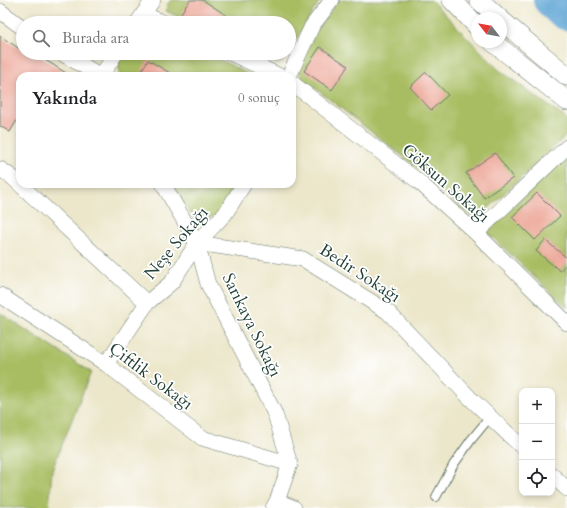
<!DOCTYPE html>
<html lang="tr">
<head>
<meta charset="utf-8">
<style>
	body { margin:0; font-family:Cardo,serif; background:#f2f2f2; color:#202124 }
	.controls { position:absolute; right:12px; bottom:12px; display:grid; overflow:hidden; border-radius:8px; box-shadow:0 2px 6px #0003 }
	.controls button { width:36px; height:36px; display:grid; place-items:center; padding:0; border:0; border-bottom:1px solid #e0e0e0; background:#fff; color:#202124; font:20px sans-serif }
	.compass { position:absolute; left:471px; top:12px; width:36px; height:36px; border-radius:50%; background:#fff; box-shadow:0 2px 6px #0003; rotate:301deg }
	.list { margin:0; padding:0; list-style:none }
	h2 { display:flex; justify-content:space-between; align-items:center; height:52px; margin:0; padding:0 16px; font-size:17px }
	h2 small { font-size:13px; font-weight:400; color:#757577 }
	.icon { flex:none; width:22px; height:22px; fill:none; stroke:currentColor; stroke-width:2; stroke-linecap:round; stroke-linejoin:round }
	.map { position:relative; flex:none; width:567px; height:508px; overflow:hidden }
	.search { position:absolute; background:#fff; box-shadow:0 2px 6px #0003; left:16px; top:16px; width:280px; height:44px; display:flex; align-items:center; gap:10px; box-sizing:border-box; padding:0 14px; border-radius:22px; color:#757577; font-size:15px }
	.panel { position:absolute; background:#fff; box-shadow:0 2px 6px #0003; left:16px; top:72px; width:280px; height:116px; border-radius:12px }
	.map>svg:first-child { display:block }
	.green { fill:#a8bd62; stroke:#647d4b }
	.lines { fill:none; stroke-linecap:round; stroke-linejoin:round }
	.river { stroke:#5ea4d4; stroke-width:32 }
	.building { fill:#eda799 }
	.service-casing { stroke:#677869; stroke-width:10 }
	.minor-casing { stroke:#677869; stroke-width:16 }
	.tertiary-casing { stroke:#677869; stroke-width:20 }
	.service { stroke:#fff; stroke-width:8 }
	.minor { stroke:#fff; stroke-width:15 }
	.tertiary { stroke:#fff; stroke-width:19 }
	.labels { text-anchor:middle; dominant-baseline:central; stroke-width:3.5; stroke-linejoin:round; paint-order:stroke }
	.street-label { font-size:17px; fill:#1f3d34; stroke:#fff }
</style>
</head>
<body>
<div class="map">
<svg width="567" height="508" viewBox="0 0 567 508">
	<rect width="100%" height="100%" fill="#fff"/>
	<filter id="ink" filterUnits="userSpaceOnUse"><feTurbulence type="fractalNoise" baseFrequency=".025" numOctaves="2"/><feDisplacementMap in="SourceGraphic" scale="8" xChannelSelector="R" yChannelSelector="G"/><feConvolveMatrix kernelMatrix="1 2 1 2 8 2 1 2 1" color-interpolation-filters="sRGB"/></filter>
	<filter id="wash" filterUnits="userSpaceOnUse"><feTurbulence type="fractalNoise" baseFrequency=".012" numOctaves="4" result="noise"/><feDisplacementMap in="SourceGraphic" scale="16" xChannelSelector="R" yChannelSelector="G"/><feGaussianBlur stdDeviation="0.9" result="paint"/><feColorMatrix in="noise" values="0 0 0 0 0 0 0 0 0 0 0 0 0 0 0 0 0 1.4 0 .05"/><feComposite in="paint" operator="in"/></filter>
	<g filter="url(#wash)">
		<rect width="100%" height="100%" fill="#ece7cb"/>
		<g class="green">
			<polygon points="171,0 320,0 289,51 289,23 191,23 166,11 167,5"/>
			<polygon points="339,0 431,0 499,70 567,119 567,135 478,218 465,213 418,168 302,78 298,67 320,25"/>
			<polygon points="123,53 207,53 252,76 120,76 118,60"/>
			<polygon points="253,53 287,53 282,62 277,64"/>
			<polygon points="567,152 567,308 487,232"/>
			<polygon points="173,184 237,184 217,216 198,221 190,214"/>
			<polygon points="0,313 91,372 52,470 49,508 0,508"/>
		</g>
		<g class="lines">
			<polyline class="river" points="549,0 559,10 567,15"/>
		</g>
		<g id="blocks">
			<g class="building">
				<polygon points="190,0 203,0 238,23 196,23 181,13"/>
				<polygon points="0,36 23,51 23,53 34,53 71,76 20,76 20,115 10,132 0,126"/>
				<polygon points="320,47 348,66 332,90 304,71"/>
				<polygon points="148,60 175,76 138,76"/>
				<polygon points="426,72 448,95 431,110 410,87"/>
				<polygon points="495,153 513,178 484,198 466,173"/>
				<polygon points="537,193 560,216 535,240 512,217"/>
				<polygon points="545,240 567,258 567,263 560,271 536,251"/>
			</g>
		</g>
	</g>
	<g filter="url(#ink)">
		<use href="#blocks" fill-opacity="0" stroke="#677869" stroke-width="1"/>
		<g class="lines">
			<g class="service-casing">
				<polyline id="service" points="436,497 454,464 471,440 490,417"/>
			</g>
			<g class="minor-casing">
				<g id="minor">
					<polyline points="0,11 23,28"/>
					<polyline points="144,14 164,23"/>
					<polyline points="137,23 153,0"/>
					<polyline points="61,53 101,76"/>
					<polyline points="230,53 280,76"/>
					<polyline points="101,76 116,53"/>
					<polyline points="289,76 312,26 332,0"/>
					<polyline points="292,83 419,182 476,233 567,323"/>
					<polyline points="0,169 12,177 147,303"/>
					<polyline points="163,184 197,243 208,284 275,414 290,464"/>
					<polyline points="476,233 567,147"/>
					<polyline points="197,243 303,259 388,312 470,398 522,447"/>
					<polyline points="0,295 106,364 202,438 290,464"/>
					<polyline points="106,364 147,303 172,282 197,243 225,214 244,184"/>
					<polyline points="552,475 567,489"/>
					<polyline points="277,501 294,508"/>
					<polyline points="273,508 277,501 290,464"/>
				</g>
			</g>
			<g class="tertiary-casing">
				<g id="tertiary">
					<polyline points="452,0 477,26"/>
					<polyline points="479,0 499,18"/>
					<polyline points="501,20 567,76"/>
					<polyline points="493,42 567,101"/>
				</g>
			</g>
			<use href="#service" class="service"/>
			<use href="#minor" class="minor"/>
			<use href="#tertiary" class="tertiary"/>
		</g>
	</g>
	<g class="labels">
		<g class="street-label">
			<text transform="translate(446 183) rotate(41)">Göksun Sokağı</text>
			<text transform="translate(176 243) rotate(-50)">Neşe Sokağı</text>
			<text transform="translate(360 273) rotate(33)">Bedir Sokağı</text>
			<text transform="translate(252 325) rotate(64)">Sarıkaya Sokağı</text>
			<text transform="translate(151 376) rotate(37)">Çiftlik Sokağı</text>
		</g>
	</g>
</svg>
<div class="controls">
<button>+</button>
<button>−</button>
<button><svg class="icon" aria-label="locate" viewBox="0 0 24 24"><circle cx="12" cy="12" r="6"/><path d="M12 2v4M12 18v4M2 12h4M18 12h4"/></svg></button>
</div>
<svg class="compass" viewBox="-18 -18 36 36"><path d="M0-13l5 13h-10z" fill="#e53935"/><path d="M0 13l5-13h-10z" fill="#757577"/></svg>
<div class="search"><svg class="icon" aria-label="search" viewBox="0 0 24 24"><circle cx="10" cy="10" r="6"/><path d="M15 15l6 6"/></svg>Burada ara</div>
<section class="panel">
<h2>Yakında<small>0 sonuç</small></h2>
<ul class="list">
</ul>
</section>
</div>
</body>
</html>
